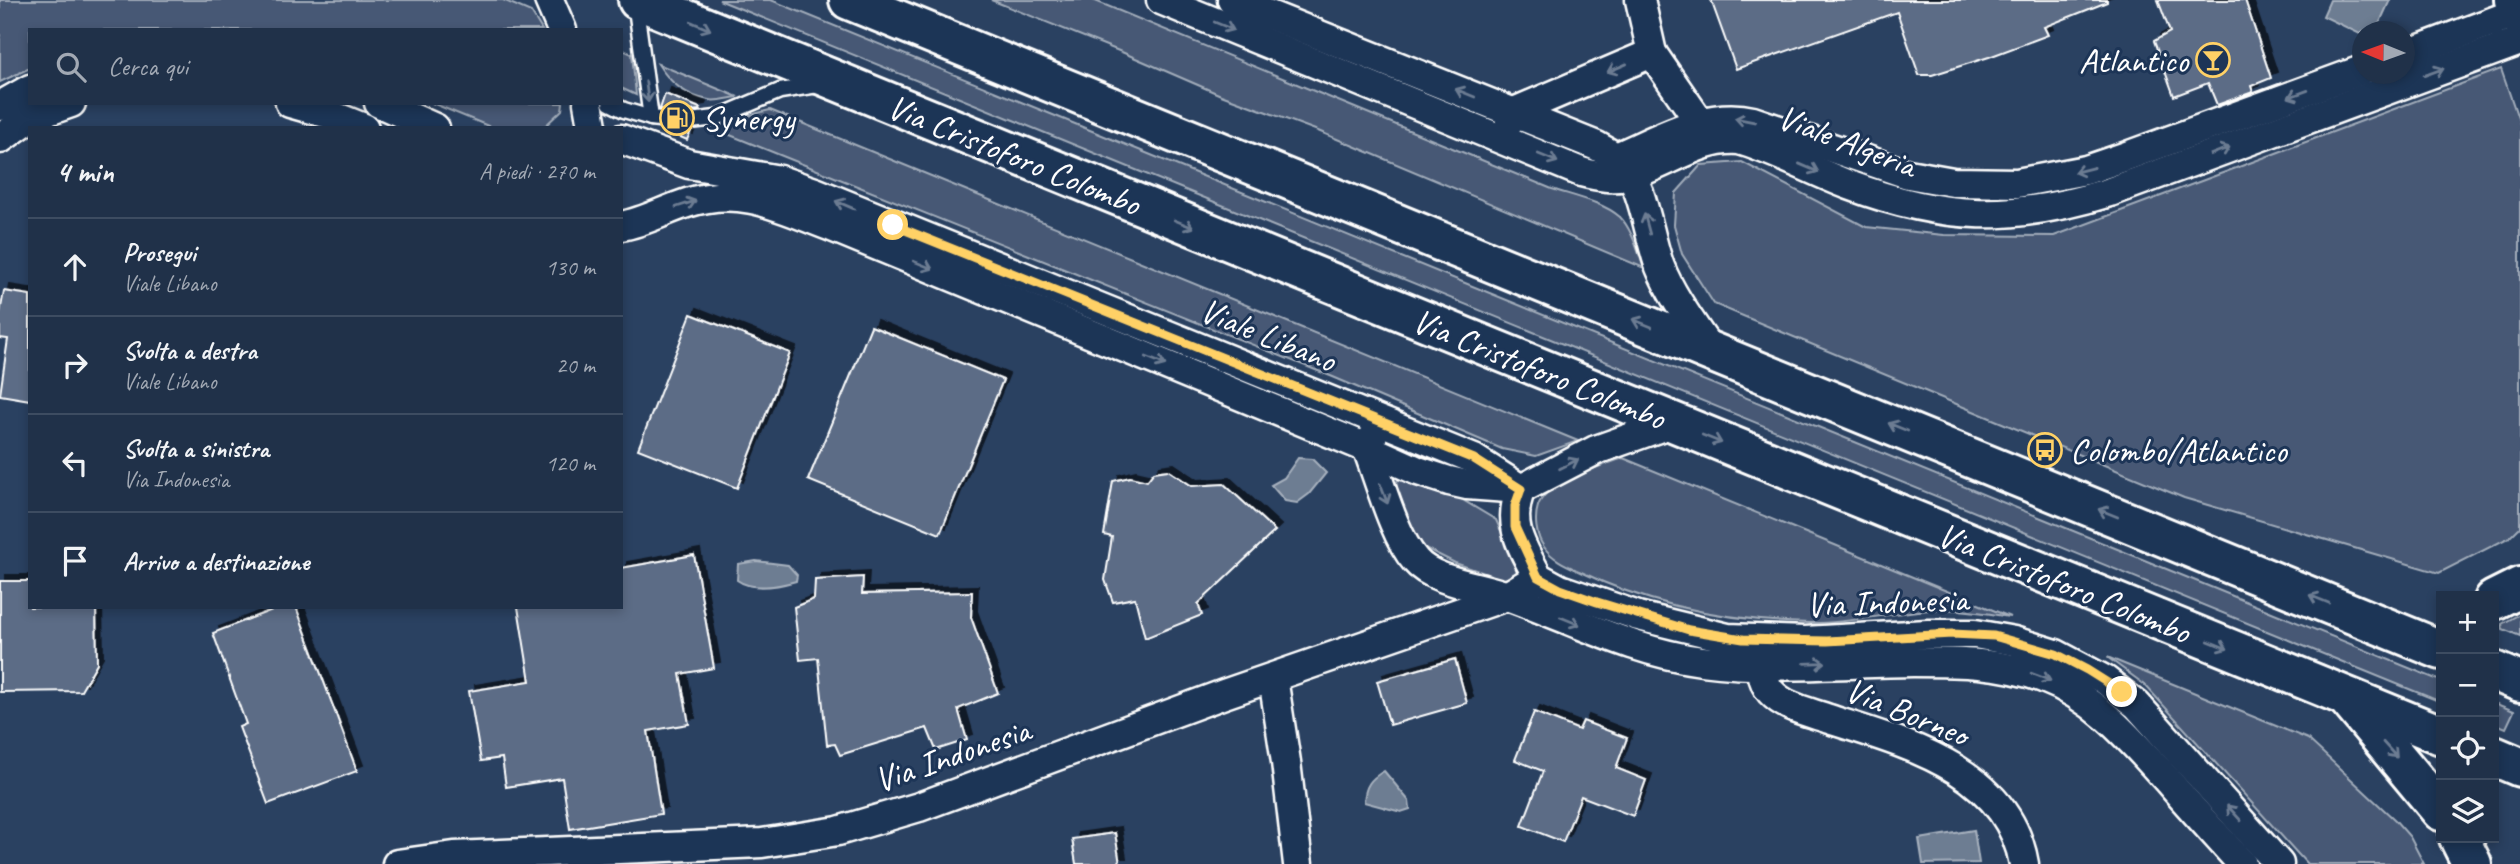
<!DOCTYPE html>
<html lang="it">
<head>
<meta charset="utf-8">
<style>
	body { margin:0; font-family:Caveat,sans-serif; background:#2d3d53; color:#f1f3f6 }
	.controls { position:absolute; right:21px; bottom:21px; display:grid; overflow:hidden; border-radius:0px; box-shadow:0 4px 10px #0003 }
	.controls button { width:63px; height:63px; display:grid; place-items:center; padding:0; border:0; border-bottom:2px solid #3d4c61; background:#203149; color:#f1f3f6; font:35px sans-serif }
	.compass { position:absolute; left:2352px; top:21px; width:63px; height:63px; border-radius:50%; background:#203149; box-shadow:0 4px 10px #0003; rotate:271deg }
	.stop { position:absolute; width:21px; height:21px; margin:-16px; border:5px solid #ffd166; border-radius:50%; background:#fff }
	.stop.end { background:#ffd166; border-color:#fff; box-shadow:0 2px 7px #0008 }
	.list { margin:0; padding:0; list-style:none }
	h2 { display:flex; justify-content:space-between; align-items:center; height:91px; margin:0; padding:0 28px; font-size:30px }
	h2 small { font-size:23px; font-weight:400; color:#a2a9b4 }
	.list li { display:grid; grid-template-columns:46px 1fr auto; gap:21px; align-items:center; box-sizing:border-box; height:98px; padding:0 28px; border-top:2px solid #3d4c61 }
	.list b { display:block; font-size:26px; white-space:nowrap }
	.list p { margin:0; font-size:23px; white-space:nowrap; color:#a2a9b4 }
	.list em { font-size:23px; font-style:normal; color:#a2a9b4 }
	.icon { flex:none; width:38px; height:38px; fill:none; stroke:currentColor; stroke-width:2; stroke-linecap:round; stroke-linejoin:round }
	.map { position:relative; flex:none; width:2520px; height:864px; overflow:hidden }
	.search { position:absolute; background:#203149; box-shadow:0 4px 10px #0003; left:28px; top:28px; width:595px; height:77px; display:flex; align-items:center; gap:18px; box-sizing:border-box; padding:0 24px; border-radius:0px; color:#a2a9b4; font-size:26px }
	.panel { position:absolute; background:#203149; box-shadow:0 4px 10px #0003; left:28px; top:126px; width:595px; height:483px; border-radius:0px }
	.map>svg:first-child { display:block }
	.green { fill:#465975; stroke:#a2acba; stroke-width:2 }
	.water { fill:#6d7d92; stroke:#a7b1be; stroke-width:2 }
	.building { fill:#5b6c86; stroke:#fff; stroke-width:2; filter:url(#shadow) }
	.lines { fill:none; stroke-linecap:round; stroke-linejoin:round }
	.lane-casing { stroke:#fff; stroke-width:19 }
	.street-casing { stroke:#fff; stroke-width:33 }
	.secondary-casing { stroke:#fff; stroke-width:44 }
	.primary-casing { stroke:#fff; stroke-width:44 }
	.lane { stroke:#1d3557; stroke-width:14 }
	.street { stroke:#1d3557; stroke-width:28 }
	.secondary { stroke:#1d3557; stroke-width:38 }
	.primary { stroke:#1d3557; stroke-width:38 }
	.oneway { stroke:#6c7c92 }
	.route { stroke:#ffd166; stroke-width:9 }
	.labels { text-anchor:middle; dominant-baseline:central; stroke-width:6; stroke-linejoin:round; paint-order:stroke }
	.poi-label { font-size:35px; fill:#fff; stroke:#1d3557; text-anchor:start }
	.street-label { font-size:35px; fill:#fff; stroke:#1d3557 }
</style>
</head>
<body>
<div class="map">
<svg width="2520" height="864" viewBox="0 0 2520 864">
	<defs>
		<filter id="shadow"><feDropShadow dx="6" dy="-6" stdDeviation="0" flood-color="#0009"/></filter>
	</defs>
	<rect width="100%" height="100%" fill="#2a4161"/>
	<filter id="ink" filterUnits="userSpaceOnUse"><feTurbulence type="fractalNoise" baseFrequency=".0143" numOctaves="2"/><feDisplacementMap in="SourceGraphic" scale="14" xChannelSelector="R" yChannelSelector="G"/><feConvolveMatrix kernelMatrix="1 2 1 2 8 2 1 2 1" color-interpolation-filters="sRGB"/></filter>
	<g filter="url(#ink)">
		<g class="green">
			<polygon points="0,0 503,0 531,12 542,30 30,30 30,68 0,82"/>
			<polygon points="719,0 771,0 2441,681 2441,702"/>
			<path d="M991 0H1093L1552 189C1573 196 1603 202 1620 217 1632 229 1638 252 1644 268L1318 131 1221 95 1124 53Z"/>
			<polygon points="621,49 632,54 636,95 621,88"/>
			<path d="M658 64 738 97C729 98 717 102 709 100 687 97 669 82 658 64Z"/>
			<polygon points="2501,69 2520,124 2520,527 2510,537 2439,573 2184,498 1714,304 1682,254 1674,225 1676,193 1701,165 1742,162 1866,227 1944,235 2054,236"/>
			<polygon points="432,103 563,103 562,110 545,126 493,128"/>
			<path d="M770 110 1578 441 1536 456 1502 449 1333 377 725 133C736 118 752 114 770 110Z"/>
			<path d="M1623 458 2010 617C1984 613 1958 608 1931 610 1891 612 1850 624 1810 623 1731 621 1650 606 1579 571 1566 565 1552 559 1544 547 1536 536 1534 519 1538 506 1546 481 1600 467 1623 458Z"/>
			<polygon points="1400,477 1413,478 1461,499 1496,520 1516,564 1517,577 1502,579 1455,563 1421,546 1398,496 1396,483"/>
			<polygon points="2520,614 2520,636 2503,629 2502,624"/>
			<polygon points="2107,657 2308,739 2395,820 2410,837 2424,864 2307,864 2145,685"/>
			<polygon points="2494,703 2514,711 2506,728 2494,723"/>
		</g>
		<g class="water">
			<polygon points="2330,0 2390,0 2376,31 2362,32 2362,35 2323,16"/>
			<polygon points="1298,458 1312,459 1326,473 1309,494 1297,503 1285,501 1271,485 1284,478"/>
			<path d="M756 561 788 565 797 575 796 581C779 586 752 591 737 580L738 564Z"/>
			<path d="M1384 771 1409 801 1410 809 1401 812 1364 802C1365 786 1370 779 1384 771Z"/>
			<polygon points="1974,830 1979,863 1923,864 1919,839"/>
		</g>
		<g class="building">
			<polygon points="1711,0 2107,0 2107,2 2044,27 2048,35 1989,57 1932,75 1919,75 1897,12 1736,69"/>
			<polygon points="2158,0 2245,0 2271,78 2251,86 2253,92 2217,105 2208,83 2174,96 2154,41 2170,32"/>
			<polygon points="665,94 700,108 699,110 682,112 660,109"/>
			<polygon points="662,129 681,132 691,131 687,140"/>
			<polygon points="4,291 30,295 30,400 0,395 8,339 0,338 0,313"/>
			<polygon points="691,314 790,353 737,488 638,449"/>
			<polygon points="871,326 1003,380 940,534 808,480"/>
			<polygon points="1168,470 1192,486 1224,484 1275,531 1198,604 1202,615 1145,638 1135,598 1113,602 1105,580 1112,537 1104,535 1113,481 1130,477 1147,481 1154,472"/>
			<polygon points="694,555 714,668 680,674 689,724 648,731 661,814 570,829 562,778 506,787 502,758 481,761 469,691 530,681 518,607 621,607 621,568"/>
			<polygon points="863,577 862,594 972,592 971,617 998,693 958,709 967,740 936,750 927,728 840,755 835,744 827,745 818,658 800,660 794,607 814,599 815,580"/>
			<polygon points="0,581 30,581 30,607 96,607 97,663 81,691 0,692"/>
			<polygon points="280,607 296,607 357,771 268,804 239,727 246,724 213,633"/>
			<polygon points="1455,659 1467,703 1390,725 1377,681"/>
			<polygon points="1534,712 1579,730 1583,721 1627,738 1616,768 1646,780 1633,816 1581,796 1563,842 1522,826 1543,771 1515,760"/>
			<polygon points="1115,833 1120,864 1076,864 1072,839"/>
		</g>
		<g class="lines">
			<g class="lane-casing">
				<g id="lane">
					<polyline points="635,1 651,118 682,122 716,118 780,91 818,85"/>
					<polyline points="610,103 624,110 651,118"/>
				</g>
			</g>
			<g class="street-casing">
				<g id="street">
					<polyline points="549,0 562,30"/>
					<path d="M1161 0 1581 172C1597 176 1614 180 1630 175 1668 165 1699 137 1739 140 1777 151 1812 171 1849 185 1944 221 2014 222 2110 192L2520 41"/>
					<path d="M1232 0 1597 146 1616 157C1659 139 1705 110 1753 121L1908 174 1953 182 2017 183 2086 170 2124 157 2362 70"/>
					<polyline points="1652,53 1710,137"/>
					<polyline points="2404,55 2518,12"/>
					<polyline points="290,103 329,114 364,128"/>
					<polyline points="379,103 435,128"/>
					<polyline points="588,103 592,126"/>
					<polyline points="0,106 30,89"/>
					<polyline points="1510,121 1514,112 1652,53 1640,0"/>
					<polyline points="0,139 31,117 71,103"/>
					<path d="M621 139 689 164 780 180 815 192 1474 459 1521 489C1506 524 1522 547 1538 577"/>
					<path d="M1621 161C1644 185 1648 235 1660 267 1672 297 1692 323 1710 350"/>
					<path d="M621 226C644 222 665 210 687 203 742 185 781 208 832 227L1355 443 1367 448C1379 479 1394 536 1415 560 1433 582 1481 586 1507 596 1572 619 1633 652 1702 661 1771 670 1843 663 1913 662 1957 662 2002 662 2043 678 2096 698 2131 740 2168 781 2192 809 2217 836 2242 864"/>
					<polyline points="1372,439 1367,448 1418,471 1449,481 1467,485 1521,489 1596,450 1672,423"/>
					<polyline points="1538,577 1560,589 1638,616 1728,638 1805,641 1928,634 1975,634 2014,641 2056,654 2105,680 2137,705 2279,864"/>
					<path d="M1761 646C1761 662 1760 680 1771 692 1785 708 1810 712 1829 719 1907 744 2008 770 2024 864"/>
					<polyline points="1273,678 1286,762 1298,864"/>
					<polyline points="397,864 454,856 762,843 838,831 919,807 1224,694 1507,596 1538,577"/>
				</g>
			</g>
			<g class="secondary-casing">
				<polyline id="secondary" points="2514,0 2520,18"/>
			</g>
			<g class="primary-casing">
				<g id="primary">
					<polyline points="638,0 2441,735"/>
					<polyline points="849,0 2441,650"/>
					<polyline points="2494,600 2520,587"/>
					<polyline points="2494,671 2520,682"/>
					<polyline points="2348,699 2441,811"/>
					<polyline points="2494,756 2520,767"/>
					<polyline points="2459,838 2472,864"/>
				</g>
			</g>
			<use href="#lane" class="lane"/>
			<use href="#street" class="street"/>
			<use href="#secondary" class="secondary"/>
			<use href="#primary" class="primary"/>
		</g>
		<defs><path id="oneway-shaft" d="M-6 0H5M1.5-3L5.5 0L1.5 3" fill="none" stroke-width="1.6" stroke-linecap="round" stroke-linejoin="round" transform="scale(1.75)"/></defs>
		<g class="oneway">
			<use href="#oneway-shaft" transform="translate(701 26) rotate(23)"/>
			<use href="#oneway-shaft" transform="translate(1224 26) rotate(22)"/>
			<use href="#oneway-shaft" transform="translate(1617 68) rotate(157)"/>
			<use href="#oneway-shaft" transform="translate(2434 72) rotate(-20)"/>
			<use href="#oneway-shaft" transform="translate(647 92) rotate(83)"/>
			<use href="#oneway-shaft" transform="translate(1465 93) rotate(-158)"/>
			<use href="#oneway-shaft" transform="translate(2298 94) rotate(160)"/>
			<use href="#oneway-shaft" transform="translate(1745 120) rotate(-169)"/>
			<use href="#oneway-shaft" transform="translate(2220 151) rotate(-21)"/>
			<use href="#oneway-shaft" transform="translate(1548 158) rotate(22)"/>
			<use href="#oneway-shaft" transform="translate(1809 168) rotate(23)"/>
			<use href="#oneway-shaft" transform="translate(2084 170) rotate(166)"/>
			<use href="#oneway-shaft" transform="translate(686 204) rotate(-18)"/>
			<use href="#oneway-shaft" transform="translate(845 205) rotate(-157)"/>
			<use href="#oneway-shaft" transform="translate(1184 224) rotate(22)"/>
			<use href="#oneway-shaft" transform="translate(1647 224) rotate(-105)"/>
			<use href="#oneway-shaft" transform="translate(923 265) rotate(22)"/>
			<use href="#oneway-shaft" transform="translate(1642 323) rotate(-158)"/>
			<use href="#oneway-shaft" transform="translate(1156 361) rotate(22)"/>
			<use href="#oneway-shaft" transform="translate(1898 427) rotate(-158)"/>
			<use href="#oneway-shaft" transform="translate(1712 439) rotate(22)"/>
			<use href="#oneway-shaft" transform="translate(1569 464) rotate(-27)"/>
			<use href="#oneway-shaft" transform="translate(1384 494) rotate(69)"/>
			<use href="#oneway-shaft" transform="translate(2108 513) rotate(-158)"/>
			<use href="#oneway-shaft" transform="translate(2319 599) rotate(-158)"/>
			<use href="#oneway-shaft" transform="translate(1570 621) rotate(22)"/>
			<use href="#oneway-shaft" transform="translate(2218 645) rotate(22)"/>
			<use href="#oneway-shaft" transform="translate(1815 663) rotate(-2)"/>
			<use href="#oneway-shaft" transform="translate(2041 677) rotate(21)"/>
			<use href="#oneway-shaft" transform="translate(2390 750) rotate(48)"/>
			<use href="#oneway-shaft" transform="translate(2234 813) rotate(-132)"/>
		</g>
	</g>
	<g class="lines" filter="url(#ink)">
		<polyline class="route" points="893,225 1474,459 1521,489 1515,506 1515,527 1538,577 1560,589 1597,602 1689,630 1743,639 1827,641 1952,634 1994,636 2056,654 2087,670 2122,692"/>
	</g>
	<defs>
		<g id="bar-ring" transform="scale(1.75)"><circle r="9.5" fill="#1d3557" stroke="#ffd166" stroke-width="1.5"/><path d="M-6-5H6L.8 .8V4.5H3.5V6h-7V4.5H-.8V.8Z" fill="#ffd166"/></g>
		<g id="fuel-ring" transform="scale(1.75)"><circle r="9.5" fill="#1d3557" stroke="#ffd166" stroke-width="1.5"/><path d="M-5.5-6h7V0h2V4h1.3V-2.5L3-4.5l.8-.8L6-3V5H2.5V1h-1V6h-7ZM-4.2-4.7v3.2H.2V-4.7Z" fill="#ffd166"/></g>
		<g id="bus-ring" transform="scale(1.75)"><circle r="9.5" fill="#1d3557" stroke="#ffd166" stroke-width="1.5"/><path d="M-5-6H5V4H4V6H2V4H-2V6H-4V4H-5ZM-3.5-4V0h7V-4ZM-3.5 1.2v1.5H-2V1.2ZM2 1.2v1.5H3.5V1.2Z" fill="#ffd166"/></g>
	</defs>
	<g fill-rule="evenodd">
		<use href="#bar-ring" x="2213" y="60"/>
		<use href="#fuel-ring" x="677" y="118"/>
		<use href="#bus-ring" x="2045" y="450"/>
	</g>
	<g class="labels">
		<g class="poi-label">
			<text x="2188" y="60" text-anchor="end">Atlantico</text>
			<text x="702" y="118">Synergy</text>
			<text x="2070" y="450">Colombo/Atlantico</text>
		</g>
		<g class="street-label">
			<text transform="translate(1847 141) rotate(21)">Viale Algeria</text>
			<text transform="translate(1014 155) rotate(22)">Via Cristoforo Colombo</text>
			<text transform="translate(1268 335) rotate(22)">Viale Libano</text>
			<text transform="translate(1539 369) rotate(22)">Via Cristoforo Colombo</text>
			<text transform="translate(2064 583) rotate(22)">Via Cristoforo Colombo</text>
			<text transform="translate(1887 602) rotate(-2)">Via Indonesia</text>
			<text transform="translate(1907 712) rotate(22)">Via Borneo</text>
			<text transform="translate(952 755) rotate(-19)">Via Indonesia</text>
		</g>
	</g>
</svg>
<div class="controls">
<button>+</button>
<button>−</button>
<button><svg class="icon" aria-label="locate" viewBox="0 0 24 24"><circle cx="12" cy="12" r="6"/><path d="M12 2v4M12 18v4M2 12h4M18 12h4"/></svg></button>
<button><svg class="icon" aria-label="layers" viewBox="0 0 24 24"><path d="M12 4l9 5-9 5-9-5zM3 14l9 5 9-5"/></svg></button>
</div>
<svg class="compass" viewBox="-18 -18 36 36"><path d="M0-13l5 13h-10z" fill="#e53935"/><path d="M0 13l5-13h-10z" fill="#a2a9b4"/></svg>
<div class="stop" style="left:893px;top:225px"></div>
<div class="stop end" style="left:2122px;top:692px"></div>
<div class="search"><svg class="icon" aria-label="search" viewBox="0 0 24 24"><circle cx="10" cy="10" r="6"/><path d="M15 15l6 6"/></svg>Cerca qui</div>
<section class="panel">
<h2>4 min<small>A piedi · 270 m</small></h2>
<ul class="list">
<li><svg class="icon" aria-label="ahead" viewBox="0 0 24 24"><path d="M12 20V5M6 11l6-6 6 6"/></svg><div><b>Prosegui</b><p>Viale Libano</p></div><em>130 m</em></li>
<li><svg class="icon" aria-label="right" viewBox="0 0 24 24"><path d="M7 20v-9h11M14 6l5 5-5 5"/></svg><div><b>Svolta a destra</b><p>Viale Libano</p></div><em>20 m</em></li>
<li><svg class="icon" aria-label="left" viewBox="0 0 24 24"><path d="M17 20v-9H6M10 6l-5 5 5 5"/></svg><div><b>Svolta a sinistra</b><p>Via Indonesia</p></div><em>120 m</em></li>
<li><svg class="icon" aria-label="arrive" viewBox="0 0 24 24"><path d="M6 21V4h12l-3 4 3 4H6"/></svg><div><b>Arrivo a destinazione</b></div></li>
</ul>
</section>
</div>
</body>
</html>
